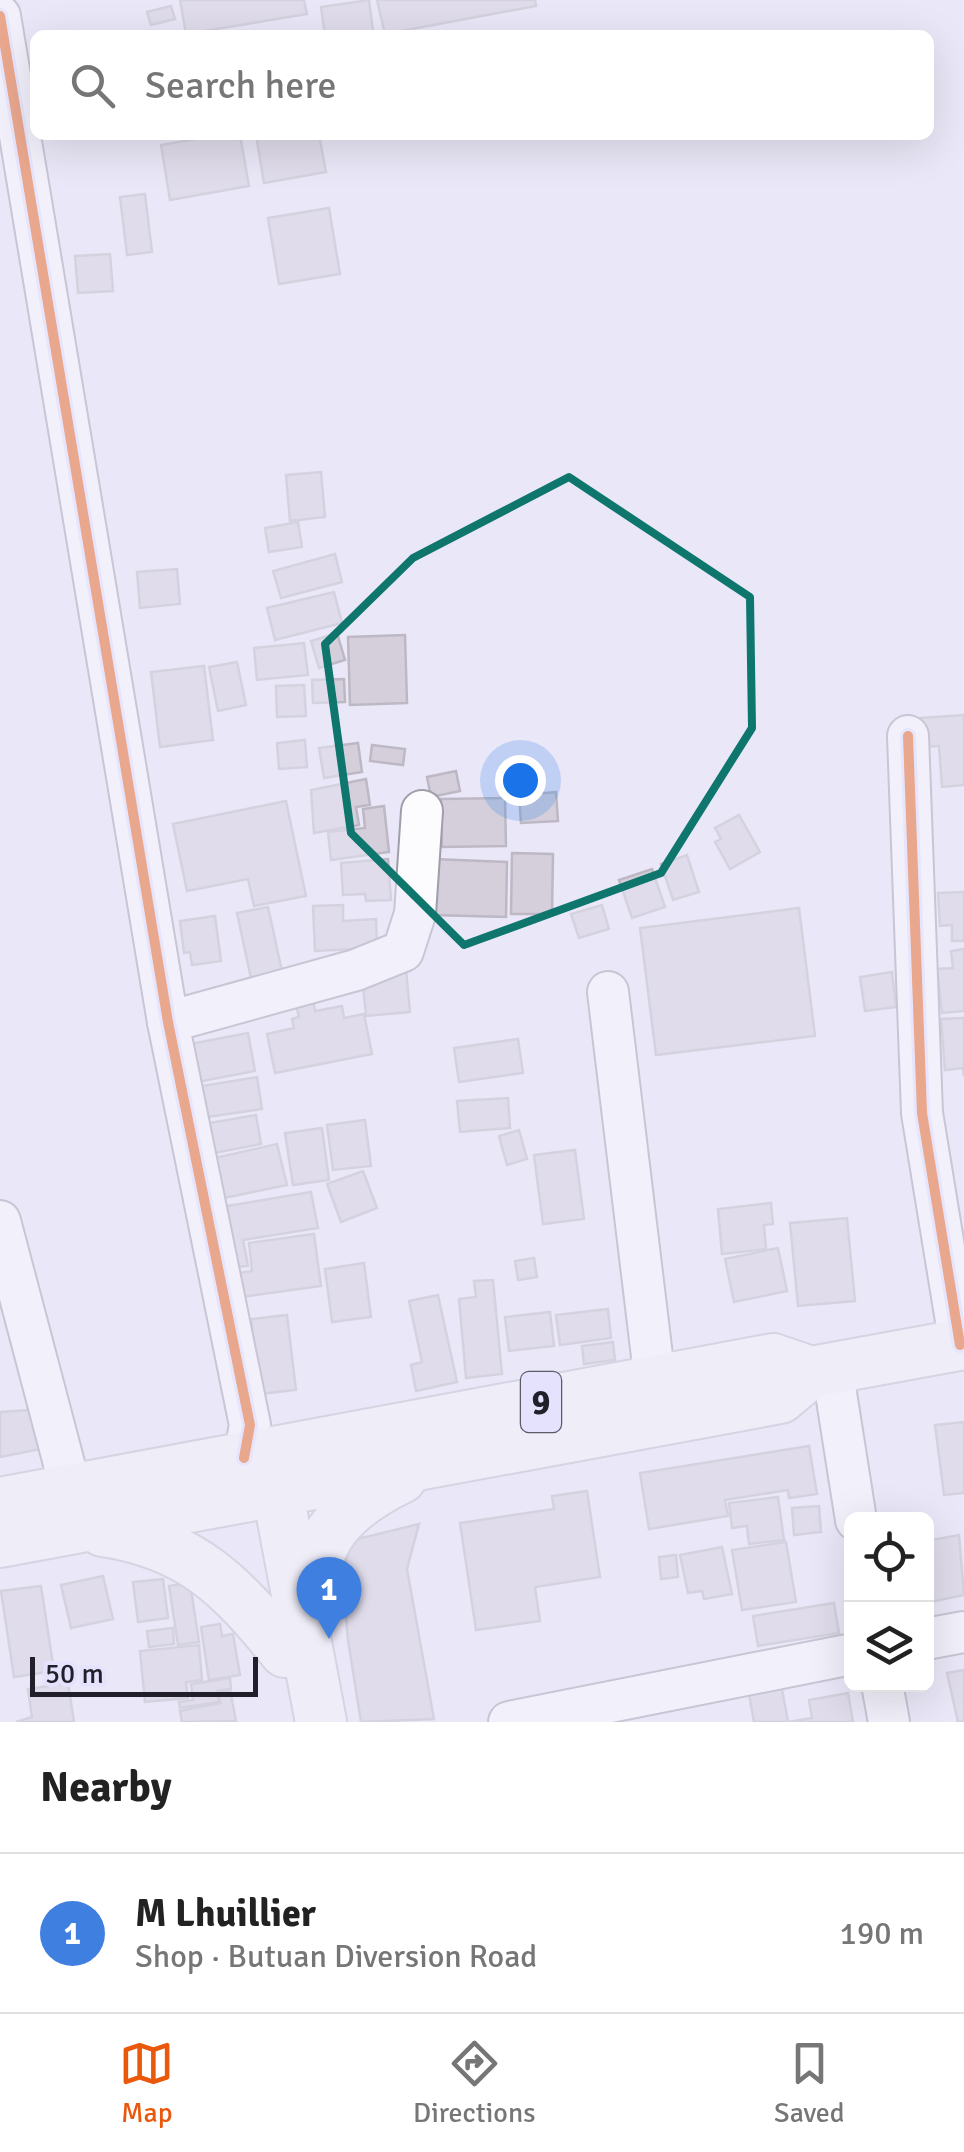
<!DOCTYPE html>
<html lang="en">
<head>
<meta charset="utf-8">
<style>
	body { margin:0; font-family:Signika,sans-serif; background:#f2f2f2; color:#222 }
	.controls { position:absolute; right:30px; bottom:30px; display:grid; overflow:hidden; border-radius:15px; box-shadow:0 10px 40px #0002 }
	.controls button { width:90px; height:90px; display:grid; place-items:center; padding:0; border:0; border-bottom:2px solid #e0e0e0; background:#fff; color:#222; font:50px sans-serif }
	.scale { position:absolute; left:30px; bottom:25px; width:228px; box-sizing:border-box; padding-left:10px; border:5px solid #211f29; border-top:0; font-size:28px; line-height:35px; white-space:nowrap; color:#211f29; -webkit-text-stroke:8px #e5e2fe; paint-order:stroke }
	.you { position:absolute; left:520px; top:780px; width:35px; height:35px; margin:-25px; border:8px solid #fff; border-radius:50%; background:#1a73e8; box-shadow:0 0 0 15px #1a73e833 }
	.badge { display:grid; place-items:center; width:65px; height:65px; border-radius:50%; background:#ea580c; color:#fff; font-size:32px; font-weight:700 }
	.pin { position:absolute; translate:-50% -82px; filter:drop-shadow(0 2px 5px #0008) }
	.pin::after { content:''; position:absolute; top:52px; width:35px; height:30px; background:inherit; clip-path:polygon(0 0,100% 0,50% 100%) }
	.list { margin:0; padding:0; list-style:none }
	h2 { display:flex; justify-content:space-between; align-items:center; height:130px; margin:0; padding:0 40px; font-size:42px }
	h2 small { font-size:32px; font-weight:400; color:#767676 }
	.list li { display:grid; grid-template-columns:65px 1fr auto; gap:30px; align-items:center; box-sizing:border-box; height:160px; padding:0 40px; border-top:2px solid #e0e0e0 }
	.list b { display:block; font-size:38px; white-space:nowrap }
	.list p { margin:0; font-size:32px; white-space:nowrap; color:#767676 }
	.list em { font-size:32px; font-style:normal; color:#767676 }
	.icon { flex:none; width:55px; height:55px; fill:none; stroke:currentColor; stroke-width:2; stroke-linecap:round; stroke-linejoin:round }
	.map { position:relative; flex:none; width:964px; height:1722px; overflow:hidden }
	.search { position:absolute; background:#fff; box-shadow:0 10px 40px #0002; left:30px; right:30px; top:30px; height:110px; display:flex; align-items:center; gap:25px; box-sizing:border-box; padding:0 35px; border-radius:15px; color:#767676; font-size:38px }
	.sheet { height:290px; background:#fff }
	nav { display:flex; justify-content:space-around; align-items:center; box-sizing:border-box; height:140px; border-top:2px solid #e0e0e0; background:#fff; font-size:28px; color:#767676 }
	nav a { display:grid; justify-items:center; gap:5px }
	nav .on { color:#ea580c }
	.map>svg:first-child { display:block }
	.building { fill:#d4cfdb; stroke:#bdb8c4; stroke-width:2.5 }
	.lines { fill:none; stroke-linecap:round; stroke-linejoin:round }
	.minor-casing { stroke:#9f9ea9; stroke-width:44 }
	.major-casing { stroke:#bcbdc8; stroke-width:54 }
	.minor { stroke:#fcfcfe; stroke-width:40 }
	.major { stroke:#f3f4f8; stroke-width:50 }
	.cycleway-casing { stroke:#e5e2fe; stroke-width:16 }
	.cycleway { stroke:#e8590c; stroke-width:10 }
	.marked { fill:none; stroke:#0f766e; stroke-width:8; stroke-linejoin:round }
	.labels { text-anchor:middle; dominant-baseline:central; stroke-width:9; stroke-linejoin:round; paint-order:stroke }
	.shield { fill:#e5e2fe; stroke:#5c5a69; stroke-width:2.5 }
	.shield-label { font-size:35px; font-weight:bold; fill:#211f29 }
</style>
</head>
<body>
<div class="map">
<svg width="964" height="1722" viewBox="0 0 964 1722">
	<rect width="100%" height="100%" fill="#eae8f8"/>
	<g class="building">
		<polygon points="180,0 304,0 307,14 186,34"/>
		<polygon points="369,0 373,31 325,35 321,7"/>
		<polygon points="377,0 535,0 536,6 385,34"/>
		<polygon points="171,6 175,19 151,25 147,12"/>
		<polygon points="218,135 240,135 249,186 170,200 161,145"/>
		<polygon points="256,135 319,135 326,172 264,183"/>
		<polygon points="145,194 152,252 127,255 120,197"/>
		<polygon points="329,208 340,274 279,284 268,218"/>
		<polygon points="110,254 113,291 78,293 75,256"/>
		<polygon points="321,472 325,517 290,521 286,475"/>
		<polygon points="298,522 302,547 269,552 265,528"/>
		<polygon points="335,554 342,582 281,598 273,571"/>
		<polygon points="177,569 180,604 140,608 137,572"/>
		<polygon points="334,592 342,623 275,640 267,608"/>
		<polygon points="337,633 345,660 319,668 311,641"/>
		<polygon points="405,635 407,703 350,705 348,637"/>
		<polygon points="304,643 308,675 257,680 254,648"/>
		<polygon points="237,662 246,705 218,711 209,667"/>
		<polygon points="204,666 213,740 160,747 151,672"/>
		<polygon points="344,679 345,702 313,703 312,680"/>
		<polygon points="304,685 306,716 277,717 276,686"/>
		<polygon points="964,715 964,785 942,787 939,746 923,747 921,718"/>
		<polygon points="305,740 307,767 279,769 277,743"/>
		<polygon points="358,743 362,772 324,778 319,748"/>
		<polygon points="372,745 405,749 403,765 370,761"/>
		<polygon points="456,771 460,791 431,797 427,777"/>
		<polygon points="366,779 370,805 356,807 359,825 314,833 311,790"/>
		<polygon points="556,792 558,821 521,823 519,795"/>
		<polygon points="505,798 506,846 442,847 441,799"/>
		<polygon points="286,801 306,896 254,906 248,879 187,891 173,824"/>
		<polygon points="384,806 389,852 331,860 328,832 365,828 363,809"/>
		<polygon points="739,815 760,852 730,869 715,842 721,839 715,828"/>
		<polygon points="512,853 553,854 552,914 511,914"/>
		<polygon points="687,855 699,892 673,900 661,864"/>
		<polygon points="388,859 391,900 366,901 365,894 343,895 341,863"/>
		<polygon points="433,859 507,862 506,917 431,915"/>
		<polygon points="652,869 665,907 632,918 619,880"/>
		<polygon points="964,892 964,941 952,941 952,925 940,926 938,893"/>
		<polygon points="343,905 343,921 376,919 377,948 315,951 313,906"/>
		<polygon points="602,905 609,929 579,938 571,914"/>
		<polygon points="268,907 283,976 252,983 237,913"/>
		<polygon points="799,908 815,1036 656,1055 640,928"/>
		<polygon points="215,916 221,961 192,965 190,952 184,953 180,921"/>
		<polygon points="964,949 964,1011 942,1013 937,969 953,968 951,951"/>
		<polygon points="405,959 410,1012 366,1016 362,976"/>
		<polygon points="892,972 896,1007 865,1011 860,977"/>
		<polygon points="313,997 315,1011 342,1006 344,1018 364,1014 372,1054 275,1073 267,1034 294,1028 292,1019 299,1017 295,1001"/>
		<polygon points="964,1018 964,1076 963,1068 945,1070 941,1019"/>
		<polygon points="248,1033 255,1071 197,1082 190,1044"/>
		<polygon points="518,1039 523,1073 459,1082 454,1048"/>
		<polygon points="257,1077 262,1109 207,1117 202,1086"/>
		<polygon points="508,1098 510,1128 460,1132 457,1101"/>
		<polygon points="256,1115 261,1144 214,1153 209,1123"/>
		<polygon points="365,1120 371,1166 333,1170 327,1125"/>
		<polygon points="322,1128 329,1180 293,1185 285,1133"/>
		<polygon points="519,1130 527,1159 507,1165 499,1136"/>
		<polygon points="277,1144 287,1185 224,1198 215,1158"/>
		<polygon points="575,1150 584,1219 543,1224 534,1155"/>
		<polygon points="363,1171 377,1208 341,1222 327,1184"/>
		<polygon points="311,1192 318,1228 243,1240 248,1266 237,1267 227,1206"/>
		<polygon points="771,1203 773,1224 764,1225 766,1249 722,1254 718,1209"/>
		<polygon points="847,1218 855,1301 798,1306 790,1223"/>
		<polygon points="314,1234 321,1286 242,1297 239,1273 252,1271 249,1243"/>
		<polygon points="778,1248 787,1291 734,1302 725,1259"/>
		<polygon points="534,1258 537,1277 518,1280 515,1261"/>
		<polygon points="364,1263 371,1317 332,1322 325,1269"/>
		<polygon points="493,1280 502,1374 466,1378 459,1299 476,1297 474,1281"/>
		<polygon points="438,1295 457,1382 416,1391 411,1365 422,1362 409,1301"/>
		<polygon points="608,1309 611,1338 560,1345 556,1315"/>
		<polygon points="550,1312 554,1346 509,1351 505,1317"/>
		<polygon points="287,1315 296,1390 259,1394 251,1319"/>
		<polygon points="613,1342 615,1360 584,1364 582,1346"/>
		<polygon points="44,1409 51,1447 0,1457 0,1412"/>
		<polygon points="964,1422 964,1493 944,1495 935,1425"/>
		<polygon points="809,1446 817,1494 789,1498 788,1490 725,1500 728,1516 649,1529 640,1473"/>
		<polygon points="587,1491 600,1577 535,1587 540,1621 476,1630 460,1523 554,1509 552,1496"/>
		<polygon points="778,1497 784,1540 749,1544 747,1526 732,1528 729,1503"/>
		<polygon points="819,1506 821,1532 794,1535 792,1508"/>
		<polygon points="419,1524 407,1569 434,1719 361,1722 348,1640 343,1586 346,1559 353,1540"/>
		<polygon points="959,1535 964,1595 926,1603 926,1541"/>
		<polygon points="786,1542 796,1602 742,1610 732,1550"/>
		<polygon points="722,1547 732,1594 704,1599 702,1591 688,1593 680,1555"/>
		<polygon points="676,1555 678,1577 661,1579 659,1557"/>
		<polygon points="103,1576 113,1619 71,1628 61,1585"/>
		<polygon points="163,1579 168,1618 138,1622 133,1582"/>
		<polygon points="190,1583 199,1642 178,1645 169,1586"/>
		<polygon points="41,1586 54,1671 14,1677 1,1591"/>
		<polygon points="834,1603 839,1633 758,1646 753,1616"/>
		<polygon points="220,1624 222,1636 233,1634 240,1675 209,1680 201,1627"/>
		<polygon points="173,1628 174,1644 149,1647 147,1631"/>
		<polygon points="199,1645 202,1680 186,1682 188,1698 145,1702 140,1651"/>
		<polygon points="964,1670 964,1722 958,1722 947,1673"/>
		<polygon points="230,1678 231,1689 217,1691 219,1702 180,1708 179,1702 193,1700 191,1684"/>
		<polygon points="68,1683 74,1722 16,1722 32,1717 28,1689"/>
		<polygon points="782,1689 788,1722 812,1718 809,1700 848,1693 853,1722 754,1722 749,1694"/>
		<polygon points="230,1690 236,1721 182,1722 180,1711 220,1703 218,1692"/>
	</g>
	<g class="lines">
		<g class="minor-casing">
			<g id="minor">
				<polyline points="0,16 168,1022 250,1425 244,1458"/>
				<polyline points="908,736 922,1113 960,1345"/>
				<polyline points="608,992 655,1381"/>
				<polyline points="168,1022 356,970 403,951 415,914 422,811"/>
				<polyline points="0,1221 71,1490"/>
				<polyline points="832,1368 856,1520"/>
				<polyline points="926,1639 964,1632"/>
				<polyline points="882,1684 889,1722"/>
				<polyline points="509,1722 852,1654"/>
			</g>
		</g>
		<g class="major-casing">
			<g id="major">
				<polyline points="271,1457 321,1722"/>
				<polyline points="0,1503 773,1359 811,1372"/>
				<path d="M103 1531C191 1544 231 1585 285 1652"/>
				<polyline points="0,1542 780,1398 811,1372 964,1344"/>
				<path d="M305 1606C316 1538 339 1508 401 1478"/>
			</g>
		</g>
		<use href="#minor" class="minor"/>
		<use href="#major" class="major"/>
		<g class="cycleway-casing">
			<g id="cycleway">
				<polyline points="0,16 168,1022 250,1425 244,1458"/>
				<polyline points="908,736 922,1113 960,1345"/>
			</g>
		</g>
		<use href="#cycleway" class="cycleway"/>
	</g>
	<path d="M0 0H964V1722H0ZM569 477 750 597 752 728 661 873 464 945 351 833 325 644 413 558Z" fill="#eae8f8" fill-opacity=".55" fill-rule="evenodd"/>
	<path class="marked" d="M569 477 750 597 752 728 661 873 464 945 351 833 325 644 413 558Z"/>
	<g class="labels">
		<rect class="shield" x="521" y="1372" width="40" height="60" rx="8"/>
		<g class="shield-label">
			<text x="541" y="1402">9</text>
		</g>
	</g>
</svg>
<div class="controls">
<button><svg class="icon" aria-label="locate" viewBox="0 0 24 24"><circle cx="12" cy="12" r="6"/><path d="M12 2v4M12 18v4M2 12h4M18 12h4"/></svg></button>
<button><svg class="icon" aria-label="layers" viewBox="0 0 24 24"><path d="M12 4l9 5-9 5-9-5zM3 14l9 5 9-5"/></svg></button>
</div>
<div class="scale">50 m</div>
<div class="you"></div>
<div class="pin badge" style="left:329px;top:1639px;background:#3f7fe0">1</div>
<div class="search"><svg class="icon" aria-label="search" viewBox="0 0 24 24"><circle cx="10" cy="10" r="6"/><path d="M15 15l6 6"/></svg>Search here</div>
</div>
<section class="sheet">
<h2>Nearby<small></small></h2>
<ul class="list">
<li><span class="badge" style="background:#3f7fe0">1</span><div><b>M Lhuillier</b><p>Shop · Butuan Diversion Road</p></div><em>190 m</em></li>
</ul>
</section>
<nav>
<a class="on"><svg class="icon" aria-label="map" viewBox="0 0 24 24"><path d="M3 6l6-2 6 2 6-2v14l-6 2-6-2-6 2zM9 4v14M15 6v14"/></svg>Map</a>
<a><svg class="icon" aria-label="directions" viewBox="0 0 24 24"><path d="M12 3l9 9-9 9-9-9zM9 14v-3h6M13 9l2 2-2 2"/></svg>Directions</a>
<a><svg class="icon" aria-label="saved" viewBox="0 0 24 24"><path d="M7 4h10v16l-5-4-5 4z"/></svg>Saved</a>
</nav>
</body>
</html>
